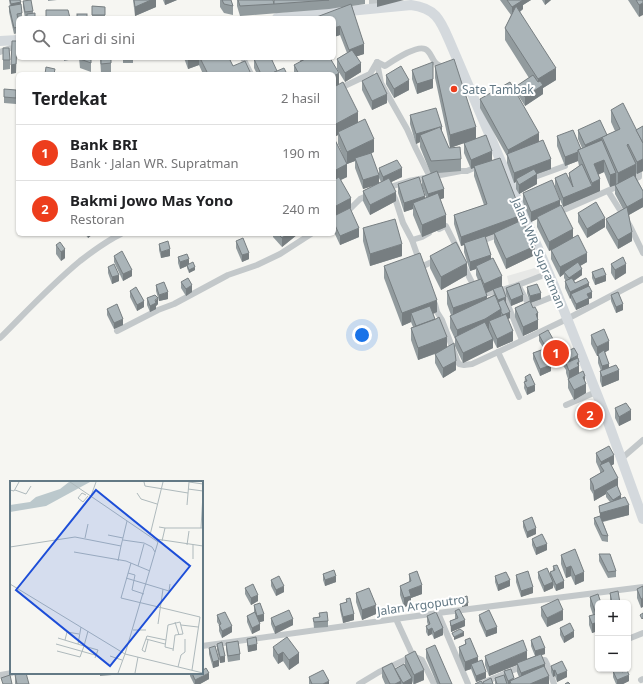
<!DOCTYPE html>
<html lang="id">
<head>
<meta charset="utf-8">
<style>
	body { margin:0; font-family:"Noto Sans",sans-serif; background:#f6f6f6; color:#202124 }
	.controls { position:absolute; right:12px; bottom:12px; display:grid; overflow:hidden; border-radius:6px; box-shadow:0 1px 3px #0004 }
	.controls button { width:36px; height:36px; display:grid; place-items:center; padding:0; border:0; border-bottom:1px solid #e0e0e0; background:#fff; color:#202124; font:20px sans-serif }
	.you { position:absolute; left:362px; top:335px; width:14px; height:14px; margin:-10px; border:3px solid #fff; border-radius:50%; background:#1a73e8; box-shadow:0 0 0 6px #1a73e833 }
	.badge { display:grid; place-items:center; width:26px; height:26px; border-radius:50%; background:#ed3d1c; color:#fff; font-size:13px; font-weight:700 }
	.pin { position:absolute; translate:-50% -50%; border:2px solid #fff; box-shadow:0 1px 4px #0006 }
	.list { margin:0; padding:0; list-style:none }
	h2 { display:flex; justify-content:space-between; align-items:center; height:52px; margin:0; padding:0 16px; font-size:17px }
	h2 small { font-size:13px; font-weight:400; color:#757577 }
	.list li { display:grid; grid-template-columns:26px 1fr auto; gap:12px; align-items:center; box-sizing:border-box; height:56px; padding:0 16px; border-top:1px solid #e0e0e0 }
	.list b { display:block; font-size:15px; white-space:nowrap }
	.list p { margin:0; font-size:13px; white-space:nowrap; color:#757577 }
	.list em { font-size:13px; font-style:normal; color:#757577 }
	.icon { flex:none; width:22px; height:22px; fill:none; stroke:currentColor; stroke-width:2; stroke-linecap:round; stroke-linejoin:round }
	.map { position:relative; flex:none; width:643px; height:684px; overflow:hidden }
	.search { position:absolute; background:#fff; box-shadow:0 1px 3px #0004; left:16px; top:16px; width:320px; height:44px; display:flex; align-items:center; gap:10px; box-sizing:border-box; padding:0 14px; border-radius:6px; color:#757577; font-size:15px }
	.panel { position:absolute; background:#fff; box-shadow:0 1px 3px #0004; left:16px; top:72px; width:320px; height:164px; border-radius:6px }
	.map>svg:first-child { display:block }
	.built { fill:#e7e8e6 }
	.lines { fill:none; stroke-linecap:round; stroke-linejoin:round }
	.minor { stroke:#c3c8ca; stroke-width:6 }
	.tertiary { stroke:#c3c8ca; stroke-width:8 }
	.primary { stroke:#d4d9dd; stroke-width:10 }
	.wall { fill:#929b9e; fill-rule:evenodd }
	.shaded-wall { fill:#777e81 }
	.building { fill:#aab4b8; stroke:#777e81 }
	.poi-dot { fill:#ed3d1c; stroke:#fff; stroke-width:1.5 }
	.labels { text-anchor:middle; dominant-baseline:central; stroke-width:4; stroke-linejoin:round; paint-order:stroke }
	.poi-label { font-size:12px; fill:#637985; stroke:#fff; text-anchor:start }
	.street-label { font-size:12px; fill:#637985; stroke:#fff }
	.inset-road { fill:none; stroke:#aeb9bc; stroke-width:1 }
	.view { fill:#1d4ed8; fill-opacity:0.15; stroke:#1d4ed8; stroke-width:2 }
	.inset-edge { fill:none; stroke:#637985; stroke-width:2 }
</style>
</head>
<body>
<div class="map">
<svg width="643" height="684" viewBox="0 0 643 684">
	<rect width="100%" height="100%" fill="#f6f6f2"/>
	<polygon class="built" points="538,267 540,276 509,285 507,276"/>
	<g class="lines">
		<g class="minor">
			<polyline points="0,52 18,45"/>
			<polyline points="243,58 251,74"/>
			<polyline points="377,62 381,83 407,129 416,149 430,177"/>
			<path d="M334 91 370 74 377 62 385 66C393 61 416 45 425 49 434 53 430 66 446 67"/>
			<polyline points="529,179 565,166"/>
			<polyline points="387,188 409,181 461,171 467,171 481,165"/>
			<polyline points="608,191 630,226 643,253"/>
			<polyline points="393,194 396,201 403,223 412,240 419,260"/>
			<polyline points="557,213 639,177 639,173 635,166"/>
			<polyline points="334,217 351,208 360,199 369,195"/>
			<polyline points="439,229 443,227 446,226 457,248"/>
			<polyline points="412,240 422,237 429,233"/>
			<polyline points="479,242 500,234"/>
			<path d="M464 266C470 278 472 287 484 294L502 290 518 285 549 273"/>
			<polyline points="421,267 436,260"/>
			<polyline points="518,285 529,305 532,305 557,295"/>
			<polyline points="503,293 522,340"/>
			<polyline points="435,304 437,312 442,320 457,360 459,364 464,365 472,364 498,352 567,319 643,279"/>
			<polyline points="117,331 158,310 174,304 228,275 257,265 280,254 311,234"/>
			<path d="M0 338C26 312 51 285 80 261 93 251 106 241 121 234"/>
			<polyline points="498,352 519,397"/>
			<polyline points="566,405 596,392"/>
			<polyline points="621,459 643,440"/>
			<polyline points="438,613 468,684"/>
			<polyline points="396,619 413,656 422,660 434,684"/>
			<polyline points="628,639 643,633"/>
			<polyline points="202,646 438,613 643,587"/>
			<polyline points="536,661 541,660 545,660 547,664 554,684"/>
			<polyline points="624,669 624,670"/>
			<polyline points="0,675 12,673"/>
			<polyline points="641,680 643,679"/>
			<polyline points="359,684 379,672 411,657"/>
			<polyline points="480,684 523,666"/>
		</g>
		<polyline class="tertiary" points="373,0 373,9"/>
		<g class="primary">
			<path d="M277 18 411 5C435 8 440 19 449 40L555 288 608 422 643 519"/>
			<polyline points="0,41 18,40"/>
		</g>
	</g>
	<g class="wall">
		<polygon points="9,0 20,0 22,13 22,18 18,18 18,33 14,34 9,12 9,6 10,6"/>
		<polygon points="48,0 57,0 48,1"/>
		<polygon points="133,0 156,0 156,7 135,16"/>
		<polygon points="163,0 177,0 165,5"/>
		<polygon points="220,0 231,0 233,6 233,15 224,13 220,7"/>
		<polygon points="237,0 273,0 274,4 274,0 365,0 365,4 352,6 364,54 357,56 361,72 345,82 337,69 337,59 347,53 340,35 334,37 342,7 329,9 240,16 237,6"/>
		<polygon points="500,0 531,0 523,5 523,9 520,12 556,80 543,88 543,94 525,106 518,95 518,85 529,78 505,40 505,28 511,15"/>
		<polygon points="542,0 551,0 545,5"/>
		<polygon points="628,0 643,0 639,17"/>
		<polygon points="23,1 33,11 33,13 35,18 25,18 23,7"/>
		<polygon points="92,6 105,7 105,18 92,18"/>
		<polygon points="3,48 10,60 10,69 3,70"/>
		<polygon points="26,58 40,58 26,59"/>
		<polygon points="64,58 78,58 64,61"/>
		<polygon points="79,58 91,58 91,72 80,68"/>
		<polygon points="100,58 111,58 111,72 101,73"/>
		<rect x="123" y="58" width="10" height="5"/>
		<polygon points="184,58 229,58 233,66 251,74 203,74 199,65 188,69"/>
		<polygon points="299,58 330,58 339,85 358,122 374,152 371,153 379,183 381,182 379,178 379,168 402,177 391,182 396,201 370,215 363,201 363,191 375,185 363,189 355,168 355,161 347,164 347,177 341,180 351,208 344,211 359,237 340,245 334,232 334,138 344,158 338,144 338,135 334,137 334,74 294,74 294,65 301,62"/>
		<polygon points="254,59 277,71 287,74 257,74 254,68"/>
		<path d="M435 66 476 139 492 160 522 220 535 255 506 269 494 242V234L485 237 491 259 502 286 510 318 508 319 513 341 497 348 493 340V348L463 363 455 346V339L450 328V316L451 315 447 304V291L478 280 476 275V269L470 271 464 252V245L461 246 454 224V215L484 205 474 176V168L471 169 464 153V143L472 140 450 148 435 78ZM493 289 494 295 487 298 486 293Z"/>
		<polygon points="412,70 433,88 417,94 412,79"/>
		<polygon points="386,75 409,90 394,98 386,84"/>
		<polygon points="362,81 387,103 372,110 362,90"/>
		<polygon points="16,96 16,104 4,103 4,97"/>
		<polygon points="18,99 18,113 17,113 17,107"/>
		<polygon points="480,99 539,142 551,169 537,174 537,184 519,194 516,189 516,182 514,183 507,163 507,156 480,108"/>
		<polygon points="611,110 636,130 643,126 643,171 637,174 636,173 636,177 643,191 643,207 629,215 632,241 618,249 606,228 606,219 623,209 615,194 615,185 610,187 604,172 598,175 600,191 563,207 555,187 555,178 569,178 569,173 579,166 578,161 565,166 557,146 557,136 581,149 582,148 578,139 578,130 607,135 615,131 611,122"/>
		<polygon points="410,115 442,132 449,148 461,159 461,171 438,173 444,198 440,199 446,227 422,237 413,215 413,209 404,212 398,193 398,184 425,198 426,197 422,186 422,177 431,174 420,147 420,142 416,144 410,124"/>
		<polygon points="523,193 560,206 573,238 587,262 580,266 582,275 574,281 575,283 589,286 592,298 589,299 589,304 576,310 571,300 571,298 570,299 565,288 565,281 566,281 564,278 564,274 560,277 551,259 551,250 549,251 537,227 537,219 531,222 523,202"/>
		<polygon points="578,213 605,227 587,238 578,222"/>
		<polygon points="363,228 402,256 370,266 363,241"/>
		<polygon points="85,234 93,234 88,238"/>
		<polygon points="273,234 298,234 282,247 273,237"/>
		<polygon points="236,241 249,259 242,262 236,248"/>
		<polygon points="159,244 170,256 161,258 159,250"/>
		<polygon points="56,245 65,258 61,261 56,254"/>
		<polygon points="114,256 132,276 123,281 114,262"/>
		<polygon points="430,256 467,275 441,290 430,268"/>
		<polygon points="178,257 189,263 195,270 189,273 187,268 187,266 180,269 178,263"/>
		<polygon points="611,264 626,273 615,280 611,273"/>
		<polygon points="384,266 437,312 433,314 456,370 443,378 435,363 435,354 418,360 411,340 411,328 413,327 411,322 402,326 384,278"/>
		<polygon points="108,267 119,281 112,284 108,273"/>
		<polygon points="592,272 606,281 595,285 592,278"/>
		<polygon points="181,282 192,292 186,296 181,288"/>
		<polygon points="156,285 168,299 159,301 156,291"/>
		<polygon points="527,287 541,299 530,303 533,308 538,313 538,329 523,336 515,317 515,308 530,302 527,293"/>
		<polygon points="506,288 523,301 511,306 506,294"/>
		<polygon points="130,291 144,307 137,311 130,297"/>
		<polygon points="611,295 623,310 616,313 611,301"/>
		<polygon points="147,298 158,304 156,306 156,309 150,312 147,305"/>
		<polygon points="107,309 123,325 114,329 107,315"/>
		<polygon points="539,335 553,346 544,350 551,371 540,376 533,359 533,353 544,349 539,341"/>
		<polygon points="591,335 609,350 605,352 609,367 619,380 602,387 600,381 600,371 601,371 598,363 598,356 597,356 591,344"/>
		<polygon points="562,354 578,359 579,371 579,374 585,382 586,393 574,400 568,388 568,379 566,373 566,370 562,364"/>
		<polygon points="525,377 535,391 527,395 524,388"/>
		<polygon points="615,408 631,420 619,426 615,418"/>
		<polygon points="596,453 614,464 611,466 621,499 629,515 603,522 608,536 608,542 602,541 594,524 594,518 600,516 599,506 610,502 606,497 606,494 594,501 593,494 590,489 590,479 600,473 600,471 596,462"/>
		<polygon points="523,521 536,534 527,538 523,527"/>
		<polygon points="532,539 547,550 536,555 532,545"/>
		<polygon points="599,554 616,571 616,577 608,578 599,561"/>
		<polygon points="561,555 584,581 575,585 571,576 566,578 561,564"/>
		<polygon points="553,566 564,588 556,591 553,585 553,588 544,592 538,578 538,572 550,576 550,572 553,571"/>
		<polygon points="323,574 336,582 325,586 323,580"/>
		<polygon points="409,574 422,594 411,598 411,605 404,607 400,595 400,586 409,582"/>
		<polygon points="516,575 533,593 521,597 516,582"/>
		<polygon points="495,576 510,586 498,591 495,582"/>
		<polygon points="271,580 284,592 276,596 271,586"/>
		<polygon points="643,586 641,608 637,598 637,589"/>
		<polygon points="245,588 258,601 251,605 245,594"/>
		<polygon points="356,593 376,614 362,620 356,602"/>
		<polygon points="610,593 620,603 610,603"/>
		<polygon points="590,597 598,603 598,643 595,635 595,632 592,633 589,625 589,616 593,615 590,606"/>
		<polygon points="346,599 354,620 343,623 340,610 340,604 346,602"/>
		<polygon points="254,605 264,621 259,622 260,630 252,634 247,622 247,616 254,612"/>
		<polygon points="541,607 563,620 547,627 541,616"/>
		<polygon points="455,611 465,626 451,632 450,621 455,619"/>
		<polygon points="319,613 328,621 328,627 314,628 313,618 319,617"/>
		<polygon points="217,615 232,632 222,638 219,631 219,625 217,622"/>
		<polygon points="479,615 497,633 486,637 479,621"/>
		<polygon points="427,616 443,635 434,639 432,634 428,636 426,632 426,626 428,625 427,622"/>
		<polygon points="271,618 293,625 275,634 271,624"/>
		<polygon points="560,628 574,637 564,643 560,635"/>
		<polygon points="247,639 257,650 248,652 247,645"/>
		<polygon points="465,640 478,662 486,678 476,682 471,669 465,671 459,656 459,647 465,644"/>
		<polygon points="531,640 545,654 541,655 545,667 549,684 495,684 495,678 504,676 504,671 514,679 519,677 517,672 517,665 489,676 485,665 485,656 527,659 535,656 531,646"/>
		<polygon points="226,643 240,654 240,660 228,662 226,649"/>
		<polygon points="217,644 225,662 220,663 217,650"/>
		<polygon points="273,647 299,653 299,663 289,670 283,661 278,664 273,656"/>
		<polygon points="209,648 219,666 213,668 209,654"/>
		<polygon points="426,649 452,684 437,684 426,658"/>
		<polygon points="405,656 424,680 415,684 413,684 412,681 412,684 385,684 382,677 382,668 395,669 405,665"/>
		<polygon points="551,666 567,677 557,682 555,676 553,677 551,672"/>
		<polygon points="612,669 620,669 622,672 629,681 623,684 616,684 613,677 613,671"/>
		<polygon points="100,673 112,673 112,675 100,676"/>
		<polygon points="190,673 202,673 209,679 200,684 194,684 190,676"/>
		<polygon points="15,675 29,684 15,684"/>
		<polygon points="309,677 329,684 309,684"/>
	</g>
	<g class="shaded-wall">
		<polygon points="151,0 156,0 156,7 135,16 135,7"/>
		<polygon points="165,0 177,0 165,5"/>
		<polygon points="377,0 404,0 377,7"/>
		<polygon points="522,0 531,0 523,5 523,9 512,17 512,7"/>
		<polygon points="545,0 551,0 545,5"/>
		<polygon points="21,2 21,8 11,10 11,4"/>
		<polygon points="643,3 643,15 639,17 639,5"/>
		<polygon points="340,26 340,35 334,37 334,28"/>
		<polygon points="17,41 16,73 11,74 11,65"/>
		<polygon points="364,44 364,54 349,59 349,50"/>
		<polygon points="192,58 199,58 199,65 188,69 188,59"/>
		<polygon points="433,62 433,88 417,94 417,84"/>
		<polygon points="361,63 361,72 345,82 345,73"/>
		<polygon points="556,68 556,80 543,88 543,94 525,106 525,97 538,88 538,79"/>
		<polygon points="339,73 339,85 334,88 334,76"/>
		<polygon points="409,80 409,90 394,98 394,89"/>
		<polygon points="387,94 387,103 372,110 372,101"/>
		<polygon points="358,112 358,125 338,132 338,135 334,137 334,125"/>
		<polygon points="442,127 442,136 420,135 420,142 416,144 416,134"/>
		<polygon points="476,127 476,139 450,148 450,135"/>
		<polygon points="539,133 539,142 508,159 508,150"/>
		<polygon points="602,138 602,147 585,154 585,145"/>
		<polygon points="374,139 374,152 356,160 355,158 355,161 347,164 347,152"/>
		<polygon points="492,151 492,160 471,169 471,160"/>
		<polygon points="578,152 578,161 565,166 565,157"/>
		<polygon points="551,159 551,169 517,181 516,179 516,182 514,183 514,173"/>
		<polygon points="643,159 643,171 637,174 637,162"/>
		<polygon points="604,160 604,172 594,176 594,164"/>
		<polygon points="347,164 347,177 334,183 334,171"/>
		<polygon points="636,164 636,177 618,185 618,173"/>
		<polygon points="402,168 402,177 383,186 383,177"/>
		<polygon points="616,173 616,185 610,187 610,175"/>
		<polygon points="537,174 537,184 519,194 519,185"/>
		<polygon points="379,175 379,184 363,189 363,180"/>
		<polygon points="600,179 600,191 563,207 563,198 592,186 592,183"/>
		<polygon points="444,189 444,198 428,204 428,194"/>
		<polygon points="396,192 396,201 370,215 370,205"/>
		<polygon points="425,196 425,205 413,203 413,209 404,212 404,203"/>
		<polygon points="351,198 351,208 334,217 334,207"/>
		<polygon points="643,198 643,207 627,216 627,207"/>
		<polygon points="560,200 560,209 537,217 537,219 531,222 531,212"/>
		<polygon points="446,215 446,227 422,237 422,225"/>
		<polygon points="522,215 522,224 494,233 494,234 465,245 464,243 464,245 461,246 461,237"/>
		<polygon points="605,218 605,227 587,238 587,229"/>
		<polygon points="359,228 359,237 340,245 340,236"/>
		<polygon points="573,229 573,239 549,251 549,242"/>
		<polygon points="632,232 632,241 618,249 618,240"/>
		<polygon points="88,234 93,234 88,238"/>
		<polygon points="287,234 298,234 282,247 282,238"/>
		<polygon points="402,244 402,256 370,266 370,254"/>
		<polygon points="535,246 535,255 506,269 506,259"/>
		<polygon points="65,249 65,258 61,261 61,252"/>
		<polygon points="170,249 170,256 161,258 161,252"/>
		<polygon points="249,253 249,259 242,262 242,255"/>
		<polygon points="587,253 587,262 566,274 564,272 564,274 560,277 560,267"/>
		<polygon points="491,255 491,264 476,266 476,269 470,271 470,262"/>
		<polygon points="189,259 189,265 187,265 187,266 180,269 180,262"/>
		<polygon points="467,263 467,275 441,290 441,277"/>
		<polygon points="626,264 626,273 615,280 615,270"/>
		<polygon points="195,267 195,270 189,273 189,270"/>
		<polygon points="582,269 582,275 569,284 569,278"/>
		<polygon points="132,270 132,276 123,281 123,274"/>
		<polygon points="119,275 119,281 112,284 112,277"/>
		<polygon points="606,275 606,281 595,285 595,279"/>
		<polygon points="502,276 502,286 484,294 484,284"/>
		<polygon points="589,283 589,290 571,294 571,298 570,299 570,292"/>
		<polygon points="192,285 192,292 186,296 186,289"/>
		<polygon points="168,292 168,299 159,301 159,295"/>
		<polygon points="592,292 592,298 589,299 589,304 576,310 576,304 587,294"/>
		<polygon points="541,293 541,299 530,303 530,296"/>
		<polygon points="523,295 523,301 511,306 511,300"/>
		<polygon points="487,296 487,308 453,320 453,308"/>
		<polygon points="506,297 506,303 498,305 498,300"/>
		<polygon points="158,298 158,304 156,306 156,309 150,312 150,306"/>
		<polygon points="437,300 437,312 414,321 411,313 411,322 402,326 402,313"/>
		<polygon points="144,301 144,307 137,311 137,305"/>
		<polygon points="623,304 623,310 616,313 616,307"/>
		<polygon points="501,309 501,321 489,321 489,329 485,331 457,340 457,330"/>
		<polygon points="510,312 510,318 503,321 503,315"/>
		<polygon points="538,313 538,329 523,336 523,327 536,314"/>
		<polygon points="123,319 123,325 114,329 114,323"/>
		<polygon points="513,331 513,341 497,348 497,339"/>
		<polygon points="447,337 447,349 418,360 418,348"/>
		<polygon points="493,339 493,348 463,363 463,353"/>
		<polygon points="553,339 553,346 544,350 544,344"/>
		<polygon points="609,341 609,350 599,356 598,354 598,356 597,356 597,347"/>
		<polygon points="578,355 578,363 579,362 579,376 569,380 569,371 566,364 566,362"/>
		<polygon points="456,361 456,370 443,378 443,368"/>
		<polygon points="609,364 609,373 602,375 602,366"/>
		<polygon points="551,365 551,371 540,376 540,369"/>
		<polygon points="619,370 619,380 602,387 602,377"/>
		<polygon points="585,376 585,384 586,384 586,393 574,400 574,390 583,377"/>
		<polygon points="535,385 535,391 527,395 527,388"/>
		<polygon points="631,410 631,420 619,426 619,417"/>
		<polygon points="614,455 614,464 603,470 601,465 601,462"/>
		<polygon points="618,478 618,487 606,491 606,494 594,501 594,491"/>
		<polygon points="621,495 621,502 613,507 613,500"/>
		<polygon points="629,505 629,515 600,522 600,513"/>
		<polygon points="536,528 536,534 527,538 527,532"/>
		<polygon points="547,544 547,550 536,555 536,548"/>
		<polygon points="571,566 571,576 566,578 566,568"/>
		<polygon points="584,572 584,581 575,585 575,576"/>
		<polygon points="336,576 336,582 325,586 325,580"/>
		<polygon points="510,580 510,586 498,591 498,585"/>
		<polygon points="564,581 564,588 556,591 556,585"/>
		<polygon points="553,582 553,588 544,592 544,586"/>
		<polygon points="422,585 422,594 411,598 411,605 404,607 404,598 409,590"/>
		<polygon points="284,586 284,592 276,596 276,590"/>
		<polygon points="533,587 533,593 521,597 521,591"/>
		<polygon points="258,595 258,601 251,605 251,598"/>
		<polygon points="643,598 643,607 641,608 641,599"/>
		<polygon points="468,603 468,606 462,607 462,604"/>
		<polygon points="376,605 376,614 362,620 362,610"/>
		<polygon points="563,610 563,620 547,627 547,618"/>
		<polygon points="264,614 264,621 257,623 257,616"/>
		<polygon points="354,614 354,620 343,623 343,617"/>
		<polygon points="293,619 293,625 275,634 275,627"/>
		<polygon points="465,620 465,626 451,632 451,626"/>
		<polygon points="598,622 598,631 595,629 595,632 592,633 592,624"/>
		<polygon points="260,624 260,630 252,634 252,628"/>
		<polygon points="232,626 232,632 222,638 222,631"/>
		<polygon points="497,627 497,633 486,637 486,631"/>
		<polygon points="432,628 432,634 428,636 428,630"/>
		<polygon points="443,628 443,635 434,639 434,633"/>
		<polygon points="574,631 574,637 564,643 564,637"/>
		<polygon points="464,632 464,636 454,640 454,637"/>
		<polygon points="257,644 257,650 248,652 248,646"/>
		<polygon points="545,648 545,654 535,657 535,651"/>
		<polygon points="527,651 527,660 517,663 517,665 489,676 489,667"/>
		<polygon points="283,652 283,661 278,664 278,655"/>
		<polygon points="299,653 299,663 289,670 289,660"/>
		<polygon points="225,656 225,662 220,663 220,657"/>
		<polygon points="478,657 478,666 471,664 471,669 465,671 465,662"/>
		<polygon points="219,660 219,666 213,668 213,662"/>
		<polygon points="545,664 545,673 521,683 521,673"/>
		<polygon points="424,670 424,680 414,684 414,675"/>
		<polygon points="555,670 555,676 553,677 553,671"/>
		<polygon points="567,671 567,677 557,682 557,675"/>
		<polygon points="486,672 486,678 476,682 476,676"/>
		<polygon points="209,673 209,679 200,684 195,684 195,680"/>
		<polygon points="629,675 629,681 623,684 617,684 617,680"/>
		<polygon points="549,676 549,684 530,684"/>
		<polygon points="412,678 412,684 403,684 403,683"/>
		<polygon points="514,678 510,681 510,684 508,684 508,681"/>
		<polygon points="329,681 329,684 323,684"/>
		<polygon points="401,681 401,684 395,684"/>
	</g>
	<g class="building">
		<polygon points="10,0 20,0 21,2 11,4"/>
		<polygon points="31,0 33,11 25,12 23,1"/>
		<polygon points="134,0 151,0 135,7"/>
		<polygon points="222,0 231,0 233,6 224,4"/>
		<polygon points="238,0 273,0 274,4 240,6"/>
		<polygon points="274,0 329,0 274,4"/>
		<polygon points="507,0 523,0 512,7"/>
		<polygon points="636,0 643,0 643,3 639,5"/>
		<polygon points="21,4 22,13 17,14 18,20 18,27 14,28 9,6"/>
		<polygon points="351,4 364,44 349,50 340,26 334,28 334,18 314,18"/>
		<polygon points="92,6 105,7 105,15 92,15"/>
		<polygon points="516,6 556,68 538,79 505,28"/>
		<polygon points="46,10 68,10 70,18 46,18"/>
		<polygon points="35,13 35,18 27,18 27,14"/>
		<rect x="77" y="14" width="10" height="4"/>
		<polygon points="12,41 17,41 16,64 11,65"/>
		<polygon points="3,48 9,48 10,60 3,60"/>
		<polygon points="352,50 361,63 345,73 337,59"/>
		<polygon points="79,58 91,58 91,63 80,59"/>
		<polygon points="101,58 111,58 111,63 101,64"/>
		<polygon points="200,58 229,58 233,66 245,61 251,74 208,74"/>
		<polygon points="255,58 271,58 277,71 270,74 261,74 254,59"/>
		<polygon points="307,58 330,58 339,73 334,76 334,74 299,74 294,65"/>
		<polygon points="454,59 476,127 450,135 435,66"/>
		<polygon points="433,62 433,79 417,84 412,70"/>
		<polygon points="401,66 409,80 394,89 386,75"/>
		<polygon points="46,67 55,69 54,74 45,74"/>
		<polygon points="284,68 287,74 270,74"/>
		<polygon points="377,73 387,94 372,101 362,81"/>
		<polygon points="533,75 538,82 540,81 543,85 525,97 518,85"/>
		<polygon points="343,82 358,112 334,125 334,87"/>
		<polygon points="510,82 539,133 508,150 480,99"/>
		<polygon points="4,89 16,90 16,98 4,97"/>
		<rect x="17" y="99" width="1" height="8"/>
		<polygon points="623,103 643,143 643,159 637,162 628,144 627,145 636,164 618,173 602,137 620,129 611,110"/>
		<polygon points="436,108 442,127 440,127 416,134 410,115"/>
		<polygon points="365,119 374,139 347,152 338,132"/>
		<polygon points="600,120 607,135 585,145 578,130"/>
		<polygon points="643,126 643,143 636,130"/>
		<polygon points="440,127 449,148 460,147 461,159 431,161 420,135"/>
		<polygon points="573,130 581,149 578,150 578,152 565,157 557,136"/>
		<polygon points="486,135 492,151 471,160 464,143"/>
		<polygon points="334,138 347,164 334,171"/>
		<polygon points="543,140 551,159 514,173 507,154"/>
		<polygon points="602,140 616,173 610,175 604,160 594,164 600,179 592,183 578,150"/>
		<polygon points="371,153 379,175 363,180 355,158"/>
		<polygon points="500,158 522,215 461,237 454,215 487,204 474,166"/>
		<polygon points="397,160 402,168 383,177 379,168"/>
		<polygon points="582,164 592,186 563,198 555,178 566,173 573,187 569,173"/>
		<polygon points="534,169 537,174 519,185 516,179"/>
		<polygon points="437,171 444,189 428,194 422,177"/>
		<polygon points="634,175 643,191 643,198 627,207 615,185"/>
		<polygon points="339,177 351,198 334,207 334,180"/>
		<polygon points="419,177 425,196 404,203 398,184"/>
		<polygon points="389,178 396,192 370,205 363,191"/>
		<polygon points="552,180 560,200 531,212 523,193"/>
		<polygon points="438,193 446,215 422,225 413,203"/>
		<polygon points="596,202 605,218 587,229 578,213"/>
		<polygon points="561,205 573,229 549,242 537,217"/>
		<polygon points="627,207 632,232 618,240 606,219"/>
		<polygon points="350,208 359,228 340,236 334,223 334,216"/>
		<polygon points="395,219 402,244 370,254 363,228"/>
		<polygon points="522,220 535,246 506,259 494,233"/>
		<polygon points="278,234 287,234 282,238"/>
		<polygon points="578,235 587,253 560,267 551,250"/>
		<polygon points="485,236 491,255 470,262 464,243"/>
		<polygon points="243,238 249,253 242,255 236,241"/>
		<polygon points="168,241 170,249 161,252 159,244"/>
		<polygon points="60,242 65,249 61,252 56,245"/>
		<polygon points="456,242 467,263 441,277 430,256"/>
		<polygon points="122,251 132,270 123,274 114,256"/>
		<polygon points="420,253 437,300 402,313 384,266"/>
		<polygon points="187,254 189,259 180,262 178,257"/>
		<polygon points="623,257 626,264 615,270 611,264"/>
		<polygon points="493,258 502,276 484,284 476,266"/>
		<polygon points="193,262 195,267 189,270 187,265"/>
		<polygon points="578,262 582,269 569,278 564,272"/>
		<polygon points="114,264 119,275 112,277 108,267"/>
		<polygon points="603,268 606,275 595,279 592,272"/>
		<polygon points="188,278 192,285 186,289 181,282"/>
		<polygon points="572,278 575,283 586,278 589,283 570,292 565,281"/>
		<polygon points="481,279 487,296 453,308 447,291"/>
		<polygon points="164,282 168,292 159,295 156,285"/>
		<polygon points="519,283 523,295 511,300 506,288"/>
		<polygon points="537,284 541,293 530,296 527,287"/>
		<polygon points="502,286 506,297 498,300 493,289"/>
		<polygon points="589,286 592,292 587,294 589,298 576,304 571,294"/>
		<polygon points="136,287 144,301 137,305 130,291"/>
		<polygon points="618,292 623,304 616,307 611,295"/>
		<polygon points="155,295 158,298 155,300 156,303 150,306 147,298"/>
		<polygon points="495,295 501,309 485,319 457,330 450,316"/>
		<polygon points="504,299 510,312 503,315 501,312 501,309 498,302"/>
		<polygon points="530,301 533,308 535,307 538,313 536,314 538,320 523,327 515,308"/>
		<polygon points="117,304 123,319 114,323 107,309"/>
		<polygon points="430,306 435,319 416,326 411,313"/>
		<polygon points="506,314 513,331 497,339 489,321"/>
		<polygon points="439,317 447,337 418,348 411,328 417,326 436,319"/>
		<polygon points="485,322 493,339 463,353 455,337"/>
		<polygon points="604,329 609,341 597,347 591,335"/>
		<polygon points="548,330 553,339 544,344 539,335"/>
		<polygon points="454,343 456,361 443,368 435,354"/>
		<polygon points="574,348 578,355 566,362 562,354"/>
		<polygon points="544,349 551,365 540,369 533,353"/>
		<polygon points="604,350 609,364 602,366 598,354"/>
		<polygon points="578,358 579,362 577,363 579,366 569,371 566,363"/>
		<polygon points="616,365 619,370 602,377 600,371"/>
		<polygon points="583,371 585,376 583,377 586,384 574,390 568,379"/>
		<polygon points="530,374 535,385 527,388 524,382 527,381 525,377"/>
		<polygon points="626,403 631,410 619,417 615,408"/>
		<polygon points="609,446 614,455 601,462 596,453"/>
		<polygon points="609,461 618,478 594,491 593,485 590,479 604,471 600,465"/>
		<polygon points="617,485 621,495 613,500 606,491"/>
		<polygon points="625,497 629,505 600,513 599,506"/>
		<polygon points="600,516 608,536 602,535 594,518"/>
		<polygon points="532,517 536,528 527,532 523,521"/>
		<polygon points="542,534 547,544 536,548 532,539"/>
		<polygon points="575,549 584,572 575,576 571,566 566,568 561,555"/>
		<polygon points="599,554 610,554 616,571 608,572"/>
		<polygon points="557,565 564,581 556,585 550,572 555,570 553,566"/>
		<polygon points="547,568 553,582 544,586 538,572"/>
		<polygon points="334,570 336,576 325,580 323,574"/>
		<polygon points="417,571 422,585 409,590 411,596 404,598 400,586 411,581 409,574"/>
		<polygon points="528,571 533,587 521,591 516,575"/>
		<polygon points="506,572 510,580 498,585 495,576"/>
		<polygon points="279,576 284,586 276,590 271,580"/>
		<polygon points="253,584 258,595 251,598 245,588"/>
		<polygon points="643,586 643,598 641,599 637,589"/>
		<polygon points="369,588 376,605 362,610 356,593"/>
		<polygon points="618,591 620,603 612,603 610,593"/>
		<polygon points="598,594 601,603 598,603 598,622 592,624 589,616 596,614 590,597"/>
		<polygon points="467,596 468,603 462,604 461,598"/>
		<polygon points="350,598 354,614 343,617 340,604 347,602 346,599"/>
		<polygon points="558,599 563,610 547,618 541,607"/>
		<polygon points="260,603 264,614 257,616 254,605"/>
		<polygon points="459,609 465,620 451,626 450,621 458,618 455,611"/>
		<polygon points="289,610 293,619 275,627 271,618"/>
		<polygon points="489,610 497,627 486,631 479,615"/>
		<polygon points="225,612 232,626 222,631 219,625 221,624 217,615"/>
		<polygon points="255,612 260,624 252,628 247,616"/>
		<polygon points="327,612 328,621 314,622 313,618 320,617 319,613"/>
		<polygon points="436,612 443,628 434,633 432,628 428,630 426,626 430,624 427,616"/>
		<polygon points="643,613 643,618 642,619 640,615"/>
		<polygon points="570,623 574,631 564,637 560,628"/>
		<polygon points="598,628 598,637 595,629"/>
		<polygon points="460,629 464,632 454,637 452,633"/>
		<polygon points="540,636 545,648 535,651 531,640"/>
		<polygon points="256,637 257,644 248,646 247,639"/>
		<polygon points="287,637 299,653 289,660 283,652 278,655 273,647"/>
		<polygon points="470,638 478,657 465,662 459,647 466,644 465,640"/>
		<polygon points="523,640 527,651 489,667 485,656"/>
		<polygon points="238,641 240,654 228,656 226,643"/>
		<polygon points="222,642 225,656 220,657 217,644"/>
		<polygon points="435,645 452,684 440,684 426,649"/>
		<polygon points="215,646 219,660 213,662 209,648"/>
		<polygon points="415,651 424,670 414,675 405,656"/>
		<polygon points="541,654 545,664 521,673 517,663"/>
		<polygon points="482,660 486,672 476,676 471,664"/>
		<polygon points="562,661 567,671 557,675 555,670 553,671 551,666"/>
		<polygon points="392,663 401,681 395,684 390,684 382,668"/>
		<polygon points="404,664 412,678 403,683 395,669"/>
		<polygon points="544,666 549,676 530,684 511,684 510,681"/>
		<polygon points="206,668 209,673 195,680 192,673 202,673 202,671"/>
		<polygon points="511,669 514,678 508,681 504,671"/>
		<polygon points="618,669 620,669 622,672 627,670 629,675 617,680 613,671"/>
		<polygon points="323,670 329,681 323,684 312,684 309,677"/>
		<polygon points="23,673 26,673 29,684 17,684 15,675"/>
		<polygon points="10,675 12,684 3,684 1,678"/>
		<polygon points="504,675 507,684 497,684 495,678"/>
		<polygon points="491,678 493,684 484,684 483,682"/>
		<polygon points="481,681 483,684 475,684"/>
		<polygon points="568,682 570,684 565,684"/>
	</g>
	<circle class="poi-dot" cx="454" cy="89" r="4"/>
	<g class="labels">
		<g class="poi-label">
			<text x="462" y="89">Sate Tambak</text>
		</g>
		<g class="street-label">
			<text transform="translate(539 253) rotate(67)">Jalan WR. Supratman</text>
			<text transform="translate(421 605) rotate(-8)">Jalan Argoputro</text>
		</g>
	</g>
	<g transform="translate(10 481)">
		<rect width="193" height="193" fill="#f6f6f2"/>
		<path d="M59 1H80L36 25 0 31V24L20 21 26 16 50 8Z" fill="#bbc8cc"/>
		<path class="inset-road" d="M60 1 148 61 115 173 193 192M134 1 135 5 178 12M178 8 193 10M0 9 4 10 9 1M5 9 16 13 21 5M127 12 131 18 147 23M76 14 72 12 68 17 73 21 78 15M81 15 86 1M177 24 179 1 193 3M149 46 155 47 152 60M155 47H193M191 47 193 13M98 54 113 57M140 54 153 1M75 57 78 43M146 58 193 65M113 59 134 62 142 66 145 71M177 64 179 50M0 66 65 56 111 65 117 40M64 71 116 80 140 90M183 78V64M108 80 111 65M121 82 111 117 190 136 182 189M128 85 134 63M118 92 125 94 122 109 134 113M116 97 159 110 160 103M0 103 115 173 108 192M165 141 169 154M148 143 153 108M171 144 188 146M123 149H136M78 150 74 165 88 169 85 177M136 158 155 163M55 159 57 151 69 153M46 163 85 174M68 163 71 146M47 170 70 176 74 165 48 157M163 170 165 154 173 153 170 141 158 144 155 166 163 168M135 171 132 169 137 155 156 159M135 171 138 159M100 175 112 179M168 186 171 174 175 171V158M125 192 128 176"/>
		<path class="view" d="M86 9 180 85 100 185 6 109Z"/>
		<rect width="193" height="193" class="inset-edge"/>
	</g>
</svg>
<div class="controls">
<button>+</button>
<button>−</button>
</div>
<div class="you"></div>
<div class="pin badge" style="left:556px;top:353px">1</div>
<div class="pin badge" style="left:590px;top:415px">2</div>
<div class="search"><svg class="icon" aria-label="search" viewBox="0 0 24 24"><circle cx="10" cy="10" r="6"/><path d="M15 15l6 6"/></svg>Cari di sini</div>
<section class="panel">
<h2>Terdekat<small>2 hasil</small></h2>
<ul class="list">
<li><span class="badge">1</span><div><b>Bank BRI</b><p>Bank · Jalan WR. Supratman</p></div><em>190 m</em></li>
<li><span class="badge">2</span><div><b>Bakmi Jowo Mas Yono</b><p>Restoran</p></div><em>240 m</em></li>
</ul>
</section>
</div>
</body>
</html>
